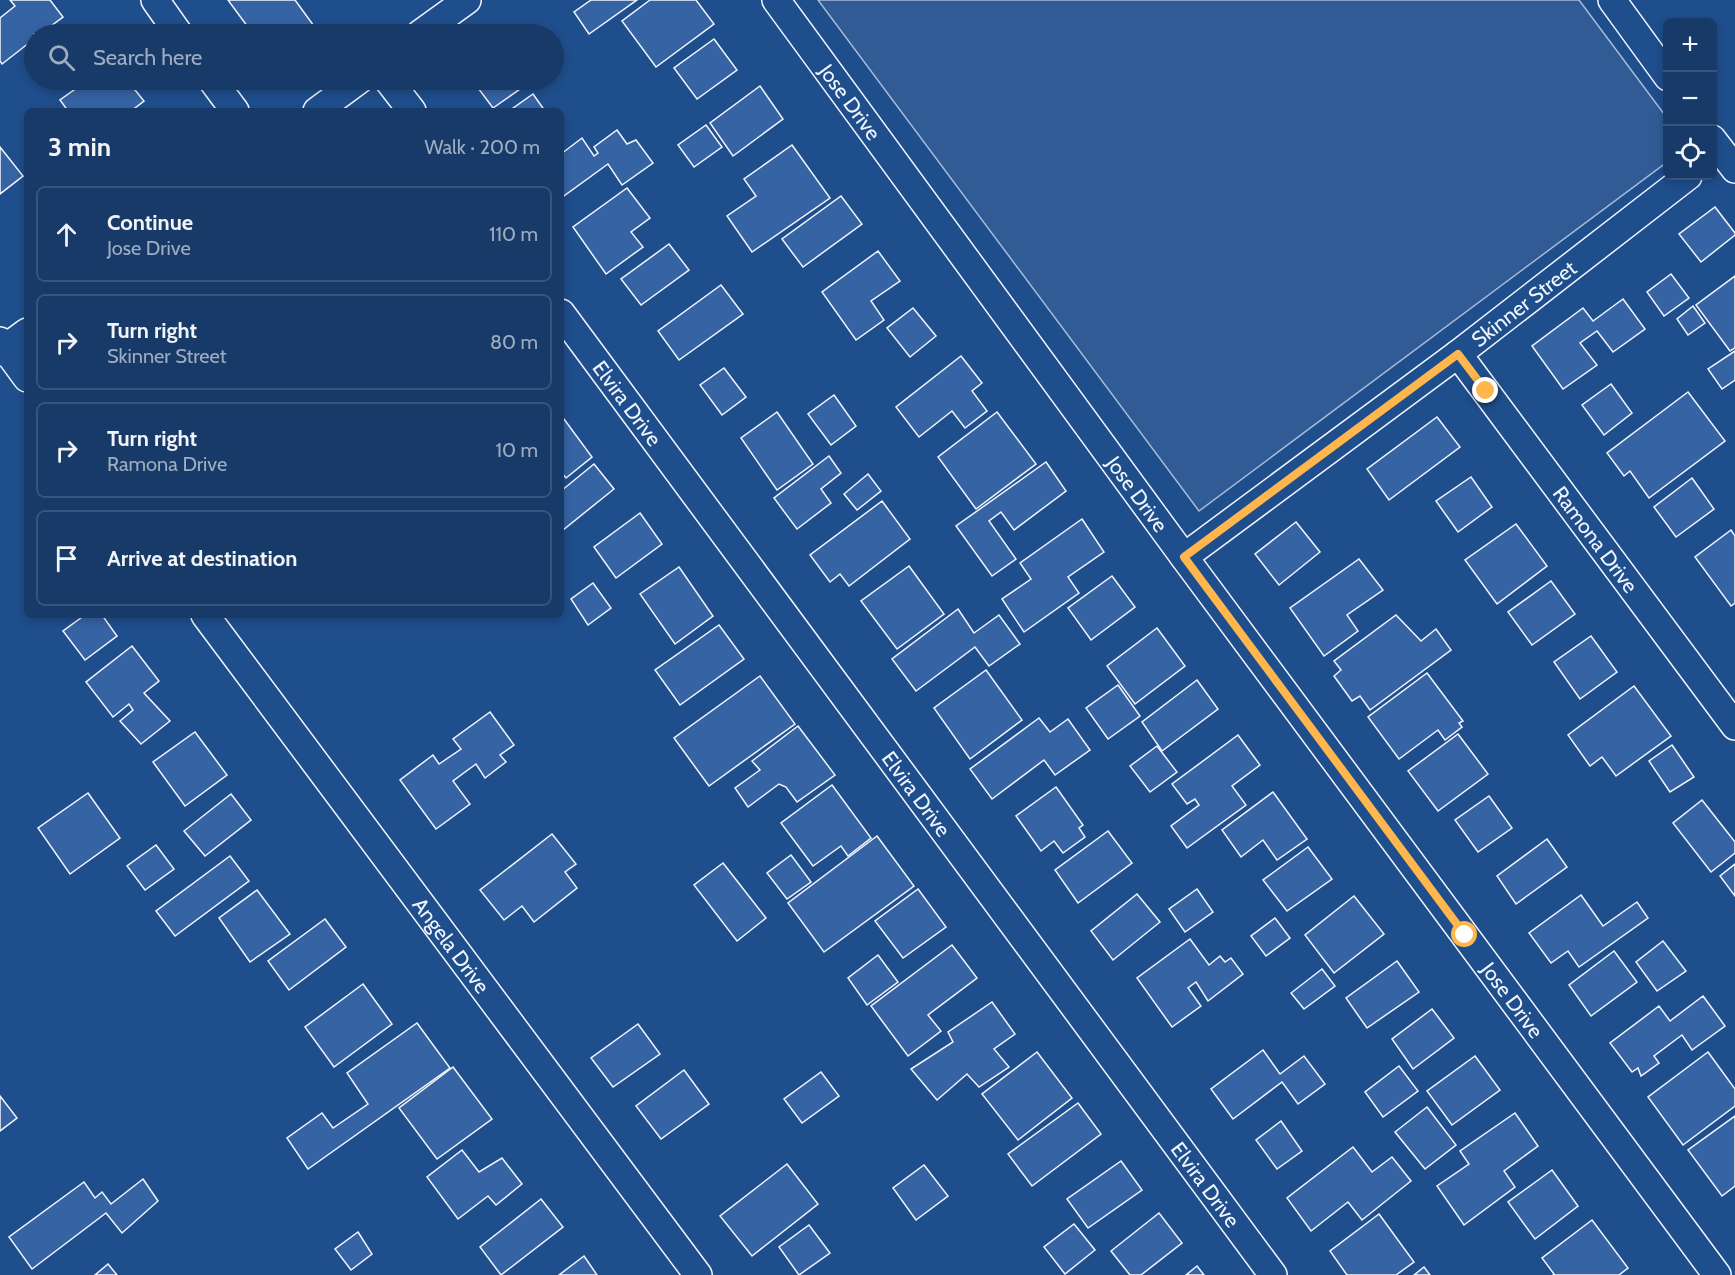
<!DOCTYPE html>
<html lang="en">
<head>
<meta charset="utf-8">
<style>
	body { margin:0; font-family:Cabin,sans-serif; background:#244571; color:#f1f3f6 }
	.controls { position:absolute; right:18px; top:18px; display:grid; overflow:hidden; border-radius:9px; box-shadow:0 3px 9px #0003 }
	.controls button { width:54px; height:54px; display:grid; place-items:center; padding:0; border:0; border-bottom:2px solid #36547d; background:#173a69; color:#f1f3f6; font:30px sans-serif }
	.stop { position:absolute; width:18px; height:18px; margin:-14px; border:4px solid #ffb74d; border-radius:50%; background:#fff }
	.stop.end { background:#ffb74d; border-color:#fff; box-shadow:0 2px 6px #0008 }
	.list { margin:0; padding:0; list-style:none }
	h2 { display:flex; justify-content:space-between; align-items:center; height:78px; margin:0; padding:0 24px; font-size:26px }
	h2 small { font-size:20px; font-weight:400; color:#9eadc0 }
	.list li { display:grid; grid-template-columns:39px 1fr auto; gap:18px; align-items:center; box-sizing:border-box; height:96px; margin:0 12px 12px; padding:0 12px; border:2px solid #36547d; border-radius:9px }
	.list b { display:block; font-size:22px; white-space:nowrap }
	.list p { margin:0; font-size:20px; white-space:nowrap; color:#9eadc0 }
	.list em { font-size:20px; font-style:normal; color:#9eadc0 }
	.icon { flex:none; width:33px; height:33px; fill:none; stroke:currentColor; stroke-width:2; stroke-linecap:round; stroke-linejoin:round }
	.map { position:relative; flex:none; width:1735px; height:1275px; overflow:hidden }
	.search { position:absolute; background:#173a69; box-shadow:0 3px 9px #0003; left:24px; top:24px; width:540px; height:66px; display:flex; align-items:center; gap:15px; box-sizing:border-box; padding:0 21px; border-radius:33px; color:#9eadc0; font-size:22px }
	.panel { position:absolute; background:#173a69; box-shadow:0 3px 9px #0003; left:24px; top:108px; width:540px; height:510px; border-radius:9px }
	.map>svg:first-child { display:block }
	.built { fill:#305b95; stroke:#a8bbd7; stroke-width:1.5 }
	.building { fill:#3563a3; stroke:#f2f6ff; stroke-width:1.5 }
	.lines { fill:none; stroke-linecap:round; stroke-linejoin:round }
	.minor-casing { stroke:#f2f6ff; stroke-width:30 }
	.minor { stroke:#1f4e8c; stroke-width:27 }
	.route { stroke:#ffb74d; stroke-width:8 }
	.labels { text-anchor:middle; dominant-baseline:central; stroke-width:4.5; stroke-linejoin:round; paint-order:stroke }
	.street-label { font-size:21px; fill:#f2f6ff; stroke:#1f4e8c }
</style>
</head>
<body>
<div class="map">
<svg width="1735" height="1275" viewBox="0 0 1735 1275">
	<rect width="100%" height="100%" fill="#1f4e8c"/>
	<polygon class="built" points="818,0 1579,0 1667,118 1667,162 1199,511"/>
	<g class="building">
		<polygon points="10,0 50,0 63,17 40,34 34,34 34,39 2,64 0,61 0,18 15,6"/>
		<polygon points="228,0 295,0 314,26 303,34 253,34"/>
		<polygon points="591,0 637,0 589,34 574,12"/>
		<polygon points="650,0 696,0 714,24 656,67 622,21"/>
		<polygon points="714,39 737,70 697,99 674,68"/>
		<polygon points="88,80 127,80 144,101 131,111 68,111 60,100"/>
		<polygon points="472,80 533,80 493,108"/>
		<polygon points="760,86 783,119 733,156 710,123"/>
		<polygon points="533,94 545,111 509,111"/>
		<polygon points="706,125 722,147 694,167 678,145"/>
		<polygon points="617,130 627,144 636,140 653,163 622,185 608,164 561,198 561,154 582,138 594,156 598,153 594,147"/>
		<polygon points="792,145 830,198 752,252 727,216 756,196 744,179"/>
		<polygon points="0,147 23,176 0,194"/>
		<polygon points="627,188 650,218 631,232 643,247 606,274 573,227"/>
		<polygon points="841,196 862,224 803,267 782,239"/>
		<polygon points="1715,207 1735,233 1735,235 1701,262 1679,234"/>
		<polygon points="669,244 689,270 641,305 621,279"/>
		<polygon points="878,251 900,281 871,301 884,320 856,340 822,292"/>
		<polygon points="1671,274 1689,298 1664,316 1647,292"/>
		<polygon points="1735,276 1735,348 1730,351 1696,305"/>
		<polygon points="721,285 743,314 679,360 658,331"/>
		<polygon points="1623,299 1645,329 1613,352 1597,331 1580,343 1597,365 1563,389 1532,346 1583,308 1593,321"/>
		<polygon points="1693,306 1705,323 1688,335 1677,319"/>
		<polygon points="913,308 936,336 910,357 887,328"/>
		<polygon points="1735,351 1735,380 1722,389 1708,369"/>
		<polygon points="961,356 982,383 972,391 987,411 965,428 952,411 919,437 896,407"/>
		<polygon points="724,368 746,397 722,415 700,385"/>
		<polygon points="1611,384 1632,413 1604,435 1582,405"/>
		<polygon points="1688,392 1725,441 1649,498 1630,471 1624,476 1607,453"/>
		<polygon points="834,395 856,426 831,445 808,414"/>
		<polygon points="777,412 813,464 777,490 741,438"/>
		<polygon points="997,412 1036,464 976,509 938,457"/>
		<polygon points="561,415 592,457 566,478 561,472"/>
		<polygon points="1437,417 1460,447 1389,500 1367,469"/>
		<polygon points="829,456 841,473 821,489 831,503 797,529 774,498"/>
		<polygon points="1046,462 1066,491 1014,530 1001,512 989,521 1016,559 992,576 956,526"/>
		<polygon points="594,464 614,489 563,530 561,528 561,491"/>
		<polygon points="868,474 881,491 857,510 844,494"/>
		<polygon points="1471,477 1492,507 1458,532 1436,501"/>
		<polygon points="1692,478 1714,509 1676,537 1654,507"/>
		<polygon points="882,501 910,539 849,586 840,574 830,582 810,555"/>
		<polygon points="640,513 662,544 616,578 594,547"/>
		<polygon points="1082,519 1104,552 1068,577 1079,593 1024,632 1002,599 1031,579 1020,563"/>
		<polygon points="1296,522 1320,552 1279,585 1255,554"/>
		<polygon points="1516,524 1547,566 1497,604 1465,560"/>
		<polygon points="1731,530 1735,536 1735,603 1731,606 1695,557"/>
		<polygon points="1359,559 1383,590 1347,615 1358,631 1324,656 1290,608"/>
		<polygon points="909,566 944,614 897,649 861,601"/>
		<polygon points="679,567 713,616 675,644 640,594"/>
		<polygon points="1112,576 1135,607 1091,640 1068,608"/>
		<polygon points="1551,581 1575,614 1532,645 1508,612"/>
		<polygon points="593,583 611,608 588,625 571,599"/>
		<polygon points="958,609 974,633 999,615 1020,644 989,666 975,647 916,691 892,659"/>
		<polygon points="85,615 102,615 117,636 85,660 63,631"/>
		<polygon points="1396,615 1421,641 1436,629 1451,650 1370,710 1360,696 1352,701 1334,676 1341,670 1334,661"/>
		<polygon points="719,625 744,659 680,705 655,670"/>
		<polygon points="1157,628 1185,666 1135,704 1107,666"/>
		<polygon points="1591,636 1617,672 1580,699 1554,662"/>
		<polygon points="132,646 159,681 144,693 170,721 141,744 120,721 133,710 129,704 113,717 86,682"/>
		<polygon points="986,670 1022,720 970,759 934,708"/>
		<polygon points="1427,673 1463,721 1459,723 1462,727 1445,740 1438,730 1399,759 1368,717"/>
		<polygon points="760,676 795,724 709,786 674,738"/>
		<polygon points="1197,680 1218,709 1162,751 1142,722"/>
		<polygon points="1118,685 1140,716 1108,739 1086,708"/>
		<polygon points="1634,686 1671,736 1616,776 1602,757 1590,766 1568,735"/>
		<polygon points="490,712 514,745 500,755 506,762 485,778 476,764 453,781 470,804 436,829 400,780 433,755 439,764 461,749 453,739"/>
		<polygon points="1039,718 1050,732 1068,719 1090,750 1055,775 1044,760 992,799 970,769"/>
		<polygon points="798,726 835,775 797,802 786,787 779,784 748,807 735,788 760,770 752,761"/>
		<polygon points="195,732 227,775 185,806 153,762"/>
		<polygon points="1458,734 1488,774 1438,811 1408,771"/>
		<polygon points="1238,735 1260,765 1232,786 1246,805 1187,848 1171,826 1199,805 1195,799 1187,804 1172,784"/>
		<polygon points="1672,745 1694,777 1670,792 1649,761"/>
		<polygon points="1157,746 1177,772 1150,792 1130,766"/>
		<polygon points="832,785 871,838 848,856 841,846 813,866 781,823"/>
		<polygon points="1056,787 1083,825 1079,828 1085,837 1063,853 1054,841 1041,851 1016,816"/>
		<polygon points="1273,792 1307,839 1277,860 1263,840 1241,857 1222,830"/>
		<polygon points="88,793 120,838 70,874 38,828"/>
		<polygon points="231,794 251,820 205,856 184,831"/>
		<polygon points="1489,796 1512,828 1478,852 1455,820"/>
		<polygon points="1702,800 1735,842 1735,853 1711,872 1673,823"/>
		<polygon points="1108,831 1132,863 1078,903 1055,870"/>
		<polygon points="552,834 576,864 565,872 577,888 534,922 522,906 504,920 480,890"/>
		<polygon points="877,836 914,886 824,952 788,903"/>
		<polygon points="1547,839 1567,867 1516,904 1497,876"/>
		<polygon points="156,845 174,869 145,890 127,866"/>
		<polygon points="1308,847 1332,879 1287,911 1263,880"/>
		<polygon points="791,855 811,882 787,899 767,873"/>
		<polygon points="230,856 249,881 175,936 156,911"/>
		<polygon points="723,863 766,918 737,941 694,885"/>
		<polygon points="1735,864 1735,896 1720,876"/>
		<polygon points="918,889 946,927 903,958 875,921"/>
		<polygon points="1197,889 1213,912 1185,932 1169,909"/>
		<polygon points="257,890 290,934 250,962 219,918"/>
		<polygon points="1137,894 1160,922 1113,960 1091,931"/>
		<polygon points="1581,895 1603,926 1637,902 1648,918 1579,967 1568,951 1551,963 1529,933"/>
		<polygon points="1354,896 1384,934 1334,973 1305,935"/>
		<polygon points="1275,918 1290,938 1266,956 1251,936"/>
		<polygon points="325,919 346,947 289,990 268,961"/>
		<polygon points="1190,939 1209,965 1220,956 1225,962 1231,958 1243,974 1208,1001 1196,982 1188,988 1201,1006 1172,1027 1137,978"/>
		<polygon points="1663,941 1686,971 1657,991 1636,962"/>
		<polygon points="952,945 977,978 928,1015 941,1031 908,1056 871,1006"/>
		<polygon points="1614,951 1637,982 1591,1016 1569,985"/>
		<polygon points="878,955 898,982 867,1005 848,978"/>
		<polygon points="1397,961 1419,992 1367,1028 1346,998"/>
		<polygon points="1322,969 1335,986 1304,1009 1291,993"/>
		<polygon points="363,984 392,1024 334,1067 305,1027"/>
		<polygon points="1703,996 1725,1026 1692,1050 1682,1035 1654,1056 1659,1063 1641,1076 1638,1068 1632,1072 1610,1043 1659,1006 1670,1021"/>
		<polygon points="992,1002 1015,1034 994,1049 1009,1067 979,1087 967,1074 937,1100 911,1069 953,1042 948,1032"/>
		<polygon points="1432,1009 1454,1038 1413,1069 1392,1039"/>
		<polygon points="417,1023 450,1068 308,1169 287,1138 322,1113 333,1128 368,1104 347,1073"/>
		<polygon points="638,1024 660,1054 613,1087 591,1058"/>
		<polygon points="1263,1050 1280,1074 1304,1056 1325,1084 1298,1104 1282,1082 1233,1119 1211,1089"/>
		<polygon points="1037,1052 1072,1098 1018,1140 982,1094"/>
		<polygon points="1708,1052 1735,1089 1735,1106 1683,1145 1648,1097"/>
		<polygon points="1475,1056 1500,1090 1452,1125 1427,1091"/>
		<polygon points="1399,1066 1418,1091 1383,1117 1365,1092"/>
		<polygon points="453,1067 492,1119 437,1159 399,1108"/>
		<polygon points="684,1070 709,1104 661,1139 636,1106"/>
		<polygon points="821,1072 839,1096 802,1123 784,1099"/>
		<polygon points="0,1096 17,1118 0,1131"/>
		<polygon points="1078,1103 1101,1134 1032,1186 1008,1154"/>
		<polygon points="1427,1107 1456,1145 1425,1169 1395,1132"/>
		<polygon points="1515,1113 1538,1146 1504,1171 1515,1187 1464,1225 1437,1186 1469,1164 1460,1151"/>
		<polygon points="1735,1116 1735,1186 1722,1196 1688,1150"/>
		<polygon points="1281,1121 1302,1151 1277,1169 1256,1140"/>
		<polygon points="1353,1147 1372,1172 1392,1157 1411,1181 1362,1220 1348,1202 1311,1231 1287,1198"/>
		<polygon points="462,1150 479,1172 502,1158 522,1184 496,1205 488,1196 458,1219 427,1177"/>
		<polygon points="1121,1161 1142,1190 1088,1228 1067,1199"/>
		<polygon points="787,1164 818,1204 752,1256 720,1216"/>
		<polygon points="924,1165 948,1196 916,1220 893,1188"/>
		<polygon points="1552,1170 1578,1206 1535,1239 1508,1202"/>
		<polygon points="143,1179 158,1201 122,1233 106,1213 32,1269 9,1237 84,1182 95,1198 102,1192 111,1204"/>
		<polygon points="541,1199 563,1227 501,1275 480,1247"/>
		<polygon points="1159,1213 1182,1243 1141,1275 1130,1275 1111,1251"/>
		<polygon points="1379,1214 1414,1262 1396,1275 1347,1275 1330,1251"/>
		<polygon points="1592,1220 1628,1268 1619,1275 1553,1275 1554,1274 1542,1258"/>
		<polygon points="1074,1224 1095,1250 1065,1274 1044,1247"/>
		<polygon points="809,1225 830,1253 799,1275 779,1247"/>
		<polygon points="358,1232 372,1254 351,1270 335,1249"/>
		<polygon points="584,1256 597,1275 559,1275"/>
		<polygon points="108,1264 117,1275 95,1275"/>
		<polygon points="1197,1266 1204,1275 1186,1275"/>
		<polygon points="1424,1267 1430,1275 1414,1275"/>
	</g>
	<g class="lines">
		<g class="minor-casing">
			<g id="minor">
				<polyline points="155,0 179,34"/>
				<path id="s1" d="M776 0 1184 557 1717 1275"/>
				<polyline points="1612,0 1668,77"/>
				<polyline points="420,34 467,0"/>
				<polyline points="212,80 235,111"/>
				<polyline points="388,80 412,111"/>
				<polyline points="317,111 359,80"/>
				<polyline points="1712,139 1735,169"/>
				<path id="s2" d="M561 313 1273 1275"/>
				<polyline points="0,341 27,378"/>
				<polyline points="0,352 27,332"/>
				<path id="s3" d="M1458 354 1735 726"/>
				<path id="s4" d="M1184 557 1458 354 1688 176"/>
				<path id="s5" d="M205 615 698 1275"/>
			</g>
		</g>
		<use href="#minor" class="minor"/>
	</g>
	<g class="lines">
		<polyline class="route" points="1465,935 1184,557 1458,354 1486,391"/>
	</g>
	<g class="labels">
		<g class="street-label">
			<text stroke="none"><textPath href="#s1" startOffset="126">Jose Drive</textPath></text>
			<text stroke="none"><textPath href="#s4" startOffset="424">Skinner Street</textPath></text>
			<text stroke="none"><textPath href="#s2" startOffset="112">Elvira Drive</textPath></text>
			<text stroke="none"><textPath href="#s1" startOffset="612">Jose Drive</textPath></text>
			<text stroke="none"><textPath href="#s3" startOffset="231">Ramona Drive</textPath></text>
			<text stroke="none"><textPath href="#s2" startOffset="598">Elvira Drive</textPath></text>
			<text stroke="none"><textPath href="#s5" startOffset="412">Angela Drive</textPath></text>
			<text stroke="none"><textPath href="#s1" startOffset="1242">Jose Drive</textPath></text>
			<text stroke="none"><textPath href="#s2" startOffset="1084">Elvira Drive</textPath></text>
		</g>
	</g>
</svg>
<div class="controls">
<button>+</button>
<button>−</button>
<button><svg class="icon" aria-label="locate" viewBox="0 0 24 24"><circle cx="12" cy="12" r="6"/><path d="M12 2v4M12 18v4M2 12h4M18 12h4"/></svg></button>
</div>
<div class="stop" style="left:1465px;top:935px"></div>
<div class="stop end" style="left:1486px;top:391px"></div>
<div class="search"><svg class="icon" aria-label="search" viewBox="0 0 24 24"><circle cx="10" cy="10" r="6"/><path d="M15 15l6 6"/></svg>Search here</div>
<section class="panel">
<h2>3 min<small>Walk · 200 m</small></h2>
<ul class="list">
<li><svg class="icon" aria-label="ahead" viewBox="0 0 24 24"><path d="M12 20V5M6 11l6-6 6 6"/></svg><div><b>Continue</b><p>Jose Drive</p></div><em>110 m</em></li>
<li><svg class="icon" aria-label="right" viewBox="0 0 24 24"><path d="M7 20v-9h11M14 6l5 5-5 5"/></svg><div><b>Turn right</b><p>Skinner Street</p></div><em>80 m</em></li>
<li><svg class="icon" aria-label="right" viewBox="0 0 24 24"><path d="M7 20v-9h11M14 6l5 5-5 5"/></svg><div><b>Turn right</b><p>Ramona Drive</p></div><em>10 m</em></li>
<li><svg class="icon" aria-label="arrive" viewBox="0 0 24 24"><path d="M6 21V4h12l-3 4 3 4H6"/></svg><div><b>Arrive at destination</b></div></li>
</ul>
</section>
</div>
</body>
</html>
